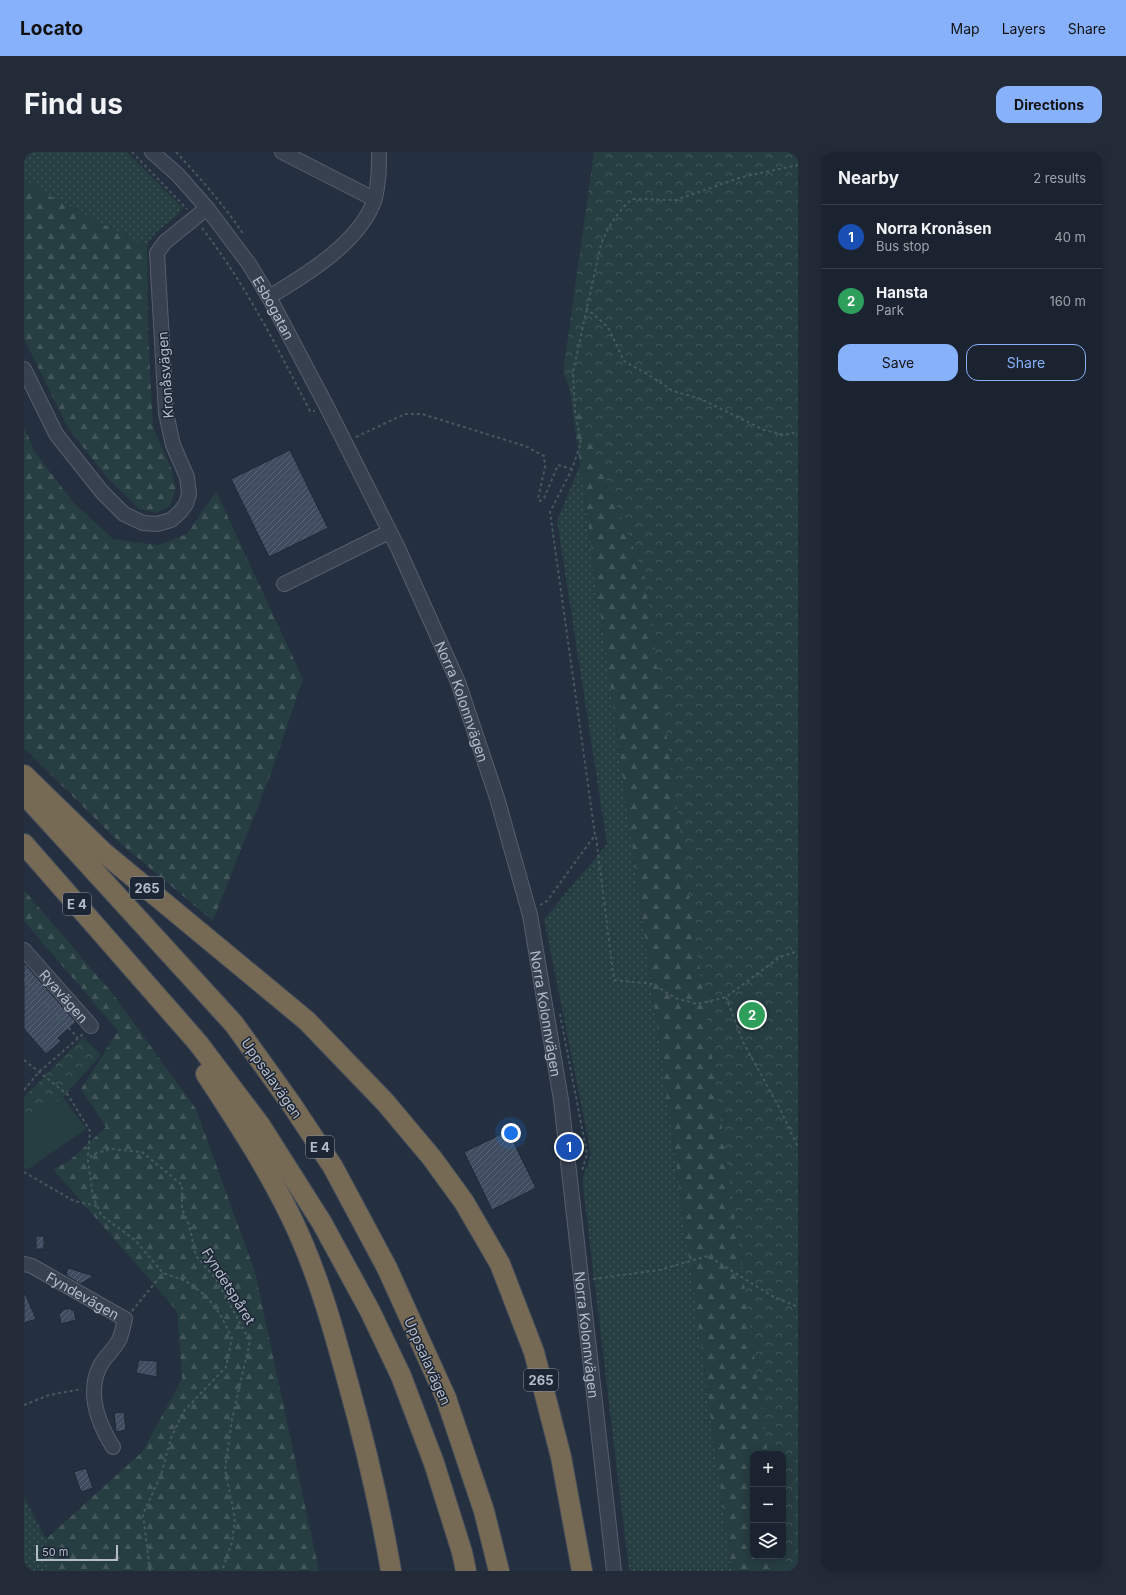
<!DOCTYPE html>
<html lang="en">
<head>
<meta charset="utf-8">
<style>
	body { margin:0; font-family:Inter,sans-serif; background:#242b38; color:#f1f3f6 }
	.controls { position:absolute; right:12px; bottom:12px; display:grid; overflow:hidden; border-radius:8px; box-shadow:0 2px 10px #0003 }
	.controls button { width:36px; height:36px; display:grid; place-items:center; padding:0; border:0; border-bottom:1px solid #39404c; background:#1b2330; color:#f1f3f6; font:20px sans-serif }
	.scale { position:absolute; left:12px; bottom:10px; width:82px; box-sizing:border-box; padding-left:4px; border:2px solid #b4bcca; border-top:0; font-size:11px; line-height:14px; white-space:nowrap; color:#b4bcca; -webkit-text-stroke:3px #1d2635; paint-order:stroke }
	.you { position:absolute; left:487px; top:981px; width:14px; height:14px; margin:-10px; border:3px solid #fff; border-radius:50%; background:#1a73e8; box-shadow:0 0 0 6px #1a73e833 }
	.badge { display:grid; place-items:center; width:26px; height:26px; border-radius:50%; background:#88b1fc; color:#fff; font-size:13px; font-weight:700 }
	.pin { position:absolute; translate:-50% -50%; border:2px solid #fff; box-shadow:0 1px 4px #0006 }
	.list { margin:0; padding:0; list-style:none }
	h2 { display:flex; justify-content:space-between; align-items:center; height:52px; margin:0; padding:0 16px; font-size:17px }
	h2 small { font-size:13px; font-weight:400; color:#a0a4ab }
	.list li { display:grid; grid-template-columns:26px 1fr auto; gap:12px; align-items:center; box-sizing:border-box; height:64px; padding:0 16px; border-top:1px solid #39404c }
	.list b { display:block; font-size:15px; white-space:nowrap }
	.list p { margin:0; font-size:13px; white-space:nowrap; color:#a0a4ab }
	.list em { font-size:13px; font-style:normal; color:#a0a4ab }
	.actions { display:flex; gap:8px; padding:12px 16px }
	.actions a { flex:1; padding:9px 0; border:1px solid #88b1fc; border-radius:12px; text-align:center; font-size:14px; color:#88b1fc }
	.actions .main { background:#88b1fc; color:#111 }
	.icon { flex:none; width:22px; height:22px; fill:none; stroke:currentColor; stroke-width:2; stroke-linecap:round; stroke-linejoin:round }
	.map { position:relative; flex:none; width:774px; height:1419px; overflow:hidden; border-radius:12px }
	header { display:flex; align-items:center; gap:24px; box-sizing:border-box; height:56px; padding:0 20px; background:#88b1fc; color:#111 }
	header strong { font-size:19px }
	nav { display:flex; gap:22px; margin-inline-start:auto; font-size:14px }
	.intro { display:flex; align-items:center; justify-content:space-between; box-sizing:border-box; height:96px; padding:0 24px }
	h1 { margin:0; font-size:28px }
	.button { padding:10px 18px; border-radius:12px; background:#88b1fc; color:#111; font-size:14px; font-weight:700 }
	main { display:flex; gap:24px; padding:0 24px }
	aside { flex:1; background:#1b2330; border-radius:12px; box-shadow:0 2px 10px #0003 }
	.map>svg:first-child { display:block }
	.grass { fill:url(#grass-dots) }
	.forest { fill:url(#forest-firs); fill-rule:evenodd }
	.park { fill:url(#park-crowns) }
	.pitch { fill:#263d41 }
	.building { fill:url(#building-hatch); stroke:#1f2837 }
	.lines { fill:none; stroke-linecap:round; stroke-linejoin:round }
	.minor-casing { stroke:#565f6d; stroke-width:16 }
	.highway-casing { stroke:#434c5a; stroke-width:22 }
	.path { stroke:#445a5e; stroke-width:2; stroke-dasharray:3 3; stroke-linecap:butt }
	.minor { stroke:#384150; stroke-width:14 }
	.highway { stroke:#766a55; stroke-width:20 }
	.labels { text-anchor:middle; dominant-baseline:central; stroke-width:3; stroke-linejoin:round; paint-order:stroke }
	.shield { fill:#1d2635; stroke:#878f9d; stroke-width:1 }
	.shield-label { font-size:13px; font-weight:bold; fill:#b4bcca }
	.street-label { font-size:14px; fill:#b4bcca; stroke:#1d2635 }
</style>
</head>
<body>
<header>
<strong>Locato</strong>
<nav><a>Map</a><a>Layers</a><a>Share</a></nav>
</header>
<div class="intro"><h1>Find us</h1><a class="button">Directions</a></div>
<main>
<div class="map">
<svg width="774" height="1419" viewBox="0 0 774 1419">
	<defs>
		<pattern id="grass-dots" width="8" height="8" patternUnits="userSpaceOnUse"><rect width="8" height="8" fill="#263d41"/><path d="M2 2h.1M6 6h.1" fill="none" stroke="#43575b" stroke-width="1.8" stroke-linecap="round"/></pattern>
		<pattern id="forest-firs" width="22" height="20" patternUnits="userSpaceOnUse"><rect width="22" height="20" fill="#263d41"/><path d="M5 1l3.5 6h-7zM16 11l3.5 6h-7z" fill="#43575b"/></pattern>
		<pattern id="park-crowns" width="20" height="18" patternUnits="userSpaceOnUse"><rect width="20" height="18" fill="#263d41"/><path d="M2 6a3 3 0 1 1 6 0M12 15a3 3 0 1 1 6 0" fill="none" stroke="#43575b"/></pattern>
		<pattern id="building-hatch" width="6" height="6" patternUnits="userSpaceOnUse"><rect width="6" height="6" fill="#3f4c60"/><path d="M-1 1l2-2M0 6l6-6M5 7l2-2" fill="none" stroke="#586475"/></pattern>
	</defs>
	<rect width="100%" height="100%" fill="#242f40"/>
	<g class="grass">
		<path d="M0 0H103L159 56C149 71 129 77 123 95L22 42 0 27Z"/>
		<polygon points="556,313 708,1419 605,1419 559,1034 559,1025 567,1002 520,767 583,692 533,369"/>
		<polygon points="0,1345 22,1387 26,1419 0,1419"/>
	</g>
	<g class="forest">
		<path d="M774 0V1419H708L543 218ZM729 1302H759V1404H729Z"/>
		<polygon points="0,27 22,42 123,95 124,180 129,275 147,316 152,336 146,354 132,361 115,357 85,328 44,276 0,187"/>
		<polygon points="0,275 11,300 48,349 89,387 134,393 163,382 192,339 279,527 249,616 189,769 97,692 0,596"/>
		<polygon points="0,738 89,842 172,957 231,1120 295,1419 26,1419 22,1387 118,1300 158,1227 153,1159 29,1017 45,1009 82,975 57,937 94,879 0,769"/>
	</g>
	<g class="park">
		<polygon points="570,0 774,0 774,1419 761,1419 759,1404 759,1302 744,1302 620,423 539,220"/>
		<polygon points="59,885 77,903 39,945 62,977 4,1017 0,1016 0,945"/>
	</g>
	<polygon class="pitch" points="39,945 62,977 4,1017 0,1011 0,972"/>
	<g class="building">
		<polygon points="266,298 304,376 245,405 207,327"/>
		<polygon points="0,811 52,870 34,886 37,889 22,902 0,877"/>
		<polygon points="484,979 512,1036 468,1058 440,1000"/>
		<rect x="12" y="1084" width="8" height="13"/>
		<polygon points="44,1116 70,1124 56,1132 42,1123"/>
		<polygon points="0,1139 12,1167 0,1171"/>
		<polygon points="47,1156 48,1159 50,1158 52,1168 37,1172 35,1161 38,1160 38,1158"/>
		<polygon points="115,1208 133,1209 133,1225 112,1221"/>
		<polygon points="100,1260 102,1278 92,1280 90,1261"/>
		<polygon points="62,1316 69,1336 57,1340 50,1320"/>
	</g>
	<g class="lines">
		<g class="minor-casing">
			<g id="minor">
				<path id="s1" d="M128 0 154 23 183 56 225 112 245 145 304 257 374 396 434 530 473 646 506 763 537 948 590 1419"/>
				<polyline points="258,0 350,47"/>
				<path d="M245 145C282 123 338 89 351 46 355 30 355 16 355 0"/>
				<polyline points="0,217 32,282 78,340 100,362 119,371 133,372 147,368 156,360 162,352 165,342 163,325 149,293 142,261 133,101 141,90 183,56"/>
				<polyline points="260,432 365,380"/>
				<path id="s2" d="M0 798 67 874"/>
				<path id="s3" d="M0 1112 8 1114 101 1167C99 1174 98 1182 95 1188 90 1198 79 1206 75 1216 63 1243 74 1271 89 1295"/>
			</g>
		</g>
		<g class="highway-casing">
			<g id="highway">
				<polyline points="0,623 79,700 283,869 361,950 408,1006 440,1050 476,1112 510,1200 537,1305 558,1419"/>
				<polyline points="0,642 210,872 268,953 309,1015 363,1116 422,1246 460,1359 475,1419"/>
				<polyline points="0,692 174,891 236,973 298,1071 346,1159 377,1224 410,1311 438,1400 442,1419"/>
				<path d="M182 922C212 968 243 1015 267 1065 292 1116 308 1172 323 1227 341 1291 356 1354 367 1419"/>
			</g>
		</g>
		<g class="path">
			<polyline points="108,0 163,57"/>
			<path d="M152 0C176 26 200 53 220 83"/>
			<path d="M178 76C222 133 253 195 286 259H291"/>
			<polyline points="562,156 584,175 600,209 625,223 649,239 677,247 740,278 760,283 774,280"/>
			<polyline points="332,285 381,262 398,262 501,294 520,304 521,315 514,347 516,349 520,346 534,313 548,317"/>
			<polyline points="572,685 590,828 629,832 651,846 673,852 702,845 756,805 774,799"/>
			<path d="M516 753 523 749 571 683 526 360 548 317 557 291 551 259 549 220 577 92C585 74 592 61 608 47L652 48 718 25 774 13"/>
			<polyline points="0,827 54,886"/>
			<polyline points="702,845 719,890 755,955 774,995"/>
			<polyline points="536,862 563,1002 558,1019"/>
			<polyline points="0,908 44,943 66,979 64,1006"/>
			<polyline points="0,938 15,920 59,882"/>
			<polyline points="0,1020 50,1049 73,1054"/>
			<polyline points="569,1127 635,1118 684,1104 748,1144 774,1155"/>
			<polyline points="108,1159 139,1121"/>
			<polyline points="0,1253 25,1243 58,1237"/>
			<polyline points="126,1419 119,1362 137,1323 147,1286 159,1260 202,1215 208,1186 196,1162 182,1144 162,1129 139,1121 111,1088 77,1063 69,1045 64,1008 69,1002 87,997 118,1000 158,1033 158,1057 165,1073 172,1104 192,1127 226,1189 208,1267 201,1318 211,1366 208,1390 198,1419"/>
		</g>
		<use href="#minor" class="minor"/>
		<use href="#highway" class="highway"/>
	</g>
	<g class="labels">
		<g class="shield">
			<rect x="106" y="725" width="34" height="22" rx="3"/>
			<rect x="39" y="741" width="28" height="22" rx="3"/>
			<rect x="282" y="984" width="28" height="22" rx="3"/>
			<rect x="500" y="1217" width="34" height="22" rx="3"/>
		</g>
		<g class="shield-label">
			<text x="123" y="736">265</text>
			<text x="53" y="752">E 4</text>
			<text x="296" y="995">E 4</text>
			<text x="517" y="1228">265</text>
		</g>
		<g class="street-label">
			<text stroke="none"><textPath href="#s1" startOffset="199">Esbogatan</textPath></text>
			<text transform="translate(141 223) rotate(-94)">Kronåsvägen</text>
			<text stroke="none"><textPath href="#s1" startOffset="636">Norra Kolonnvägen</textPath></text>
			<text stroke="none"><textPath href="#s2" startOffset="61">Ryavägen</textPath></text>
			<text stroke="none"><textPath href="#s1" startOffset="960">Norra Kolonnvägen</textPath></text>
			<text transform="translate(248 926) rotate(55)">Uppsalavägen</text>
			<text transform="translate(205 1134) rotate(58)">Fyndetspåret</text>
			<text stroke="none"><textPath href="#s3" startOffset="67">Fyndevägen</textPath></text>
			<text stroke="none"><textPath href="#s1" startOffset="1284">Norra Kolonnvägen</textPath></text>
			<text transform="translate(404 1209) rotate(66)">Uppsalavägen</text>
		</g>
	</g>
</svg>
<div class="controls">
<button>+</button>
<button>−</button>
<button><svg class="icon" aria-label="layers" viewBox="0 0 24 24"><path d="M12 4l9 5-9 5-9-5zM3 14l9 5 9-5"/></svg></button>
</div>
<div class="scale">50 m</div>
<div class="you"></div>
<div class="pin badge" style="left:545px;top:995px;background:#1a4fb4">1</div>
<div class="pin badge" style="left:728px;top:863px;background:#2e9e5b">2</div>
</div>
<aside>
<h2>Nearby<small>2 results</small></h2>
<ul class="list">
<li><span class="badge" style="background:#1a4fb4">1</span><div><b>Norra Kronåsen</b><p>Bus stop</p></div><em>40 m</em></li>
<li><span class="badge" style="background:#2e9e5b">2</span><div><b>Hansta</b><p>Park</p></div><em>160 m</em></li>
</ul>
<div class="actions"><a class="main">Save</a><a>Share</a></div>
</aside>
</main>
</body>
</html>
